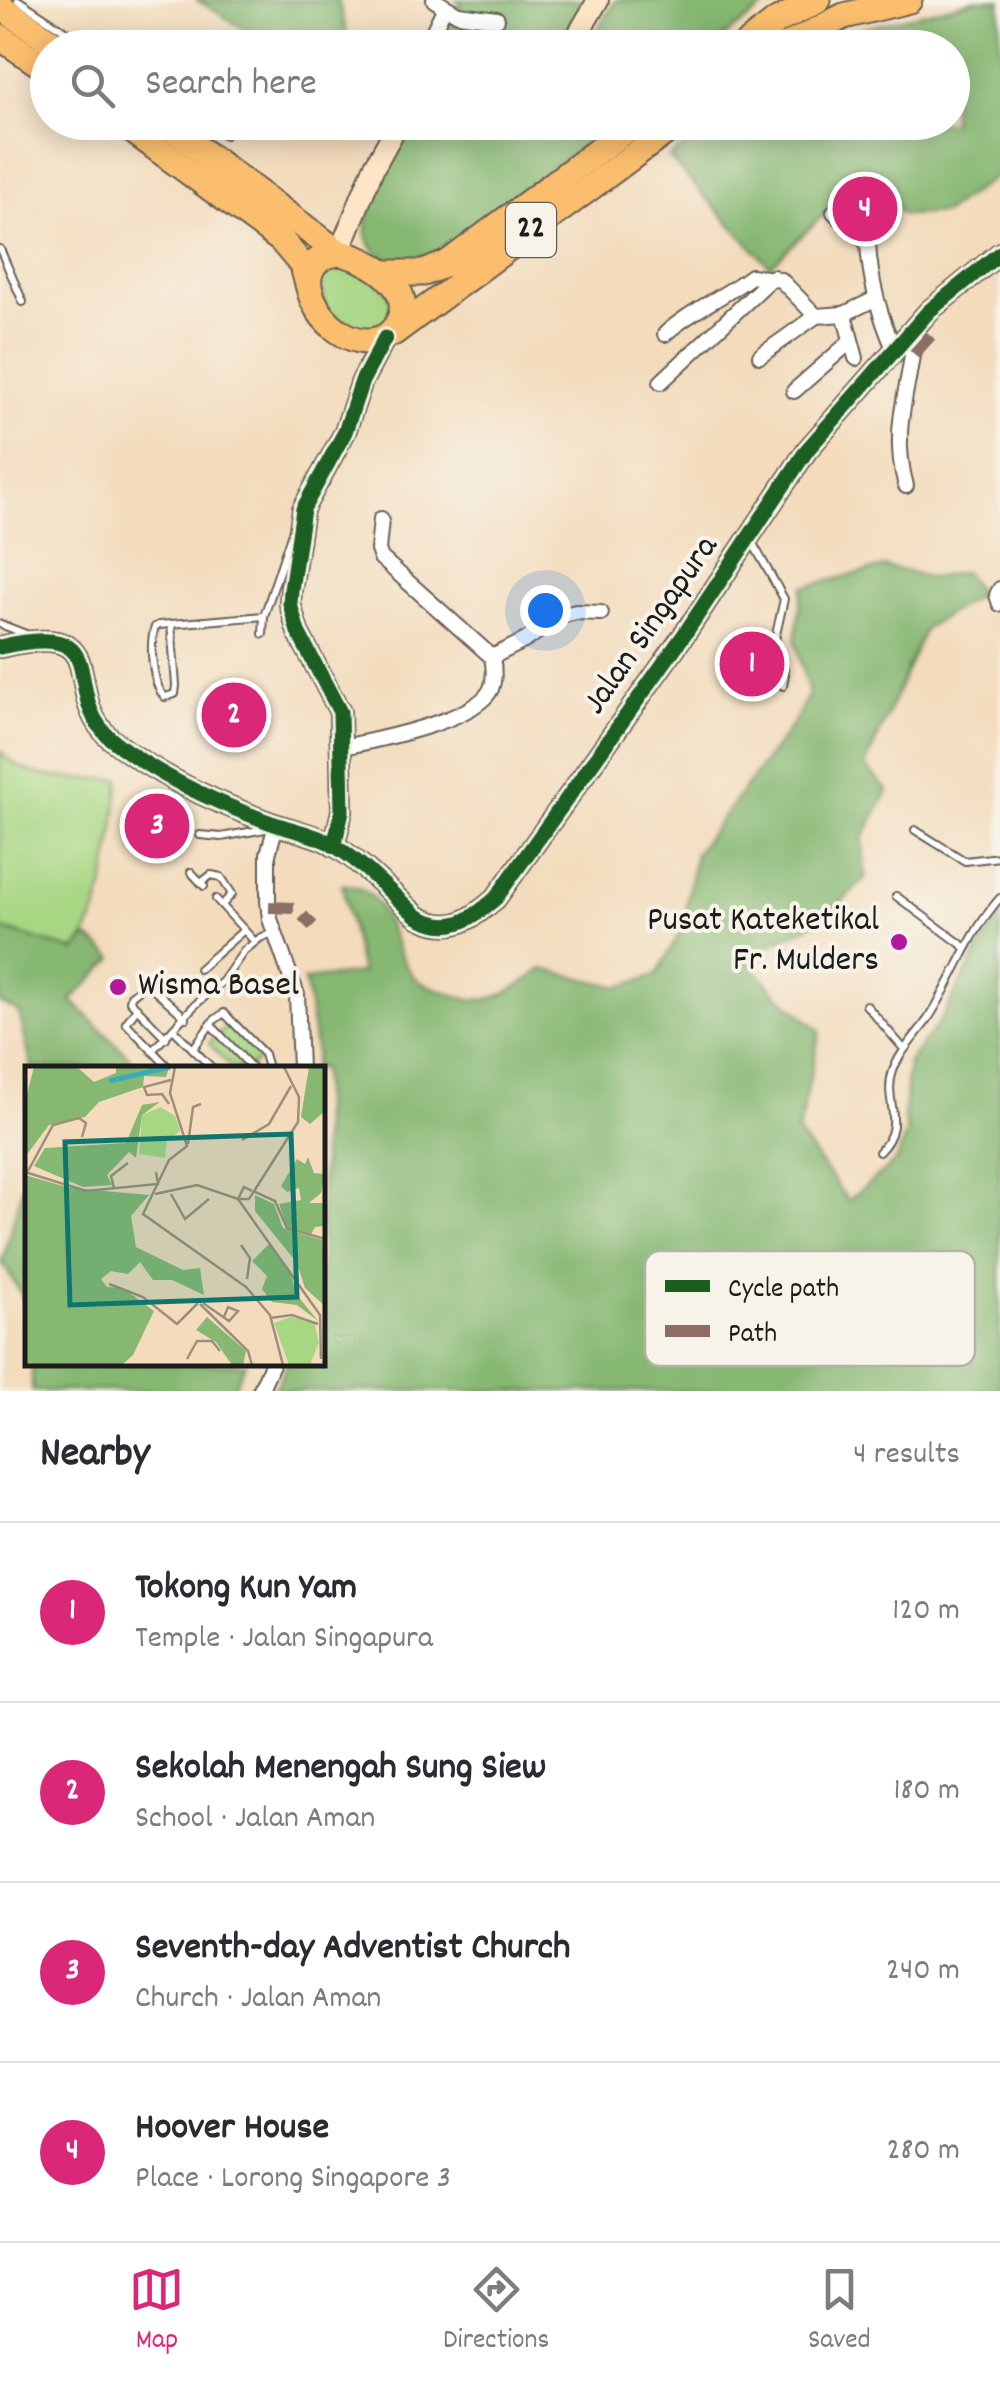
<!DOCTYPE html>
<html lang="en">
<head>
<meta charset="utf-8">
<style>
	body { margin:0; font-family:Dekko,sans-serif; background:#f7f7f7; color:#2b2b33 }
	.you { position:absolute; left:545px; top:610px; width:35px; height:35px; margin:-25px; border:8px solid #fff; border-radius:50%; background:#1a73e8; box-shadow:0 0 0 15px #1a73e833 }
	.badge { display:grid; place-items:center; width:65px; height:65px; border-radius:50%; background:#db2777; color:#fff; font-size:32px; font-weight:700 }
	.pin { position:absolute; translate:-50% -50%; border:5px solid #fff; box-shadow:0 2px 10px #0006 }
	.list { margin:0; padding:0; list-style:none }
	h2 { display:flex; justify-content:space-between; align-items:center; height:130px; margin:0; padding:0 40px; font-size:42px }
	h2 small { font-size:32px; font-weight:400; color:#7c7c81 }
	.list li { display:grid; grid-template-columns:65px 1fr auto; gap:30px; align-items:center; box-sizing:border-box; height:180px; padding:0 40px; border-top:2px solid #e1e1e2 }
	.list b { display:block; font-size:38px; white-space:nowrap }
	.list p { margin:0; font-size:32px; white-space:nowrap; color:#7c7c81 }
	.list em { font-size:32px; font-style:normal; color:#7c7c81 }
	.icon { flex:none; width:55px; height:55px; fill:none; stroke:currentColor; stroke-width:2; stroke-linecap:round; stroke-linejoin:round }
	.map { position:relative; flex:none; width:1000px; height:1391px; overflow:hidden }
	.search { position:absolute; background:#fff; box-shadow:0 5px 25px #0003; left:30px; right:30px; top:30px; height:110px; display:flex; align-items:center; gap:25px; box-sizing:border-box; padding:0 35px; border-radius:55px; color:#7c7c81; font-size:38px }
	.sheet { height:850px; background:#fff }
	nav { display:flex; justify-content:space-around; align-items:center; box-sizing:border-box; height:140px; border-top:2px solid #e1e1e2; background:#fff; font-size:28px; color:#7c7c81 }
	nav a { display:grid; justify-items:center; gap:5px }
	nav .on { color:#db2777 }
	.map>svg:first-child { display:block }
	.green { fill:#a8d784; stroke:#627a50; stroke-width:2.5 }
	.forest { fill:#86b872; stroke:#516a47; stroke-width:2.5 }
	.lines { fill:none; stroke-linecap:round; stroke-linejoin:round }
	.lane-casing { stroke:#675f54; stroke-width:10 }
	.street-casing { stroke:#675f54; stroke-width:18 }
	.secondary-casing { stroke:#675f54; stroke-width:24 }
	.highway-casing { stroke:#675f54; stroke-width:29 }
	.lane { stroke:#fff; stroke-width:6 }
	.street { stroke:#fff; stroke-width:14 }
	.secondary { stroke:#fde5c5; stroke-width:20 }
	.highway { stroke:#fabe6e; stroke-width:25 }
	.quiet { stroke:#8d6e63; stroke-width:12; stroke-dasharray:25 12; stroke-linecap:butt }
	.cycleway-casing { stroke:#f7f3e8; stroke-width:21 }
	.cycleway { stroke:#1b5e20; stroke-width:15 }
	.poi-dot { fill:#b5179e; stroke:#f7f3e8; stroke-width:4 }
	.labels { text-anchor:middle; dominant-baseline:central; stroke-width:8; stroke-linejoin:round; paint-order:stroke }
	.shield { fill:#f7f3e8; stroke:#5e5c59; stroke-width:2.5 }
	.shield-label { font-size:32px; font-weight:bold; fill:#1c1c1c }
	.street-label { font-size:35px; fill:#1c1c1c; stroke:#f7f3e8 }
	.poi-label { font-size:35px; fill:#1c1c1c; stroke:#f7f3e8; text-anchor:end }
	.inset-river { fill:none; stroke:#3dacb9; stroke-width:5 }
	.inset-road { fill:none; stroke:#9d8f7c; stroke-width:2.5 }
	.view { fill:#0f766e; fill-opacity:0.15; stroke:#0f766e; stroke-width:5 }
	.inset-edge { fill:none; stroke:#1c1c1c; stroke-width:5 }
	.key { fill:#f7f3e8; stroke:#b5b2ab; stroke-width:2.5 }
	.key-label { font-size:28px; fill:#1c1c1c }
</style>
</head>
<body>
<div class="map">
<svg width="1000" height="1391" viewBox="0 0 1000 1391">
	<rect width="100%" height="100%" fill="#f7f3e8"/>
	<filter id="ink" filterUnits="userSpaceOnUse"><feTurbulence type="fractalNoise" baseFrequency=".01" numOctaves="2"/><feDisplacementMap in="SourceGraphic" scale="20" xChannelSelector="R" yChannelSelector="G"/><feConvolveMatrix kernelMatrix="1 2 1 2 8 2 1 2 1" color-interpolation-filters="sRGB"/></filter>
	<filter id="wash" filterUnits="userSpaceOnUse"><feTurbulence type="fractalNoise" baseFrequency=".0048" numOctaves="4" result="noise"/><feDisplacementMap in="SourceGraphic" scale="40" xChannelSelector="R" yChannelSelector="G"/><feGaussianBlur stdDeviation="2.25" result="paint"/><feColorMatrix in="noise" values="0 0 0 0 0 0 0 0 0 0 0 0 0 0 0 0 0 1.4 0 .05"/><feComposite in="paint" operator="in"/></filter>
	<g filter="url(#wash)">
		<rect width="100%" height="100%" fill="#f3dbbc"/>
		<g class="green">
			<path d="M333 263C352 267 383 277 390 298 392 305 389 317 389 324L360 332 325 310 320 272Z"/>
			<path d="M0 751C28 784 80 778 120 779 114 826 107 915 75 951L0 928Z"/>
			<polygon points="229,1024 261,1058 249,1068 232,1068 209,1043"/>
		</g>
		<g class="forest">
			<polygon points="197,0 338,0 349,41 341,47 274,47"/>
			<polygon points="456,0 587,0 557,47 441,48 461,4"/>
			<polygon points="616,0 774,0 710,47 586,47"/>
			<polygon points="976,0 1000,0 1000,173 943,213 903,215 864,176 770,266 669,158 717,123 952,122 952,48 819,47 865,28"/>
			<path d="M419 123H613C583 146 552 170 521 194 490 218 458 250 417 258 323 277 383 149 419 123Z"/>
			<path d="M885 567 933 578 964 572 980 594 925 628 865 766 888 791 863 838 865 878 827 917 745 957 775 992 820 1031 798 1133 848 1201 897 1160 907 1130 904 1118 908 1062 940 1022 1000 911V1391H274L287 1364H322V1068H313L316 1053 305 980 361 973 342 885C392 886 387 950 415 978 422 986 441 989 451 994 490 1010 512 991 543 969L619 987 657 975 683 927 695 854 793 724 809 694 795 640 803 587Z"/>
			<polygon points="0,928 75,951 87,937 114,958 71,1000 140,1068 32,1068 19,1012 0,1003"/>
			<polygon points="27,1170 27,1304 2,1262"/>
			<polygon points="32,1364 245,1364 232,1391 32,1391"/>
		</g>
	</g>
	<g filter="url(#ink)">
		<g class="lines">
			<g class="lane-casing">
				<g id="lane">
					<polyline points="18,0 91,48"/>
					<polyline points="205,122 225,135"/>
					<polyline points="0,249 23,302"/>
					<polyline points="751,540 784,599 775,639 785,674 783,686"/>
					<polyline points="0,624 31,636"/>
					<path d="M171 624 176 685 175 694 165 697C152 685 149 644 155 627L159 625 264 616"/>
					<polyline points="263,634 264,616 292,532"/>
					<polyline points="915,830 965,861 1000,857"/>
					<polyline points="200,835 221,837 265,829"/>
					<polyline points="191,872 204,886"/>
					<polyline points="201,883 211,875 221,877 232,894 222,905"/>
					<polyline points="896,896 965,947"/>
					<polyline points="216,899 255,942"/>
					<polyline points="199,969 244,930"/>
					<polyline points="866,1005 904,1049"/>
					<polyline points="137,1008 126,1023 169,1068"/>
					<polyline points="211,1025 252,1068"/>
					<polyline points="174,1030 212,1068"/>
					<polyline points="166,1038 130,1001 131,996 147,983 186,1018"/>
					<polyline points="193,1049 213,1021 224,1013 264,1054 268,1068"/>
					<polyline points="152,1051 195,1005 223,981 244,951 260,938 275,932"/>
					<path d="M879 1152C908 1123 882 1101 893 1071 900 1051 916 1036 928 1019 954 980 968 934 1000 898"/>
				</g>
			</g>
			<g class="street-casing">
				<g id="street">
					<polyline points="434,0 458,14 497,19"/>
					<polyline points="425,48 444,9"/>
					<path d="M834 212 868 243C870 282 879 315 895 351"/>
					<polyline points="844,314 856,358"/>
					<path d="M665 334C691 310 723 298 751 276L781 280 816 316 844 314 875 299"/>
					<polyline points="760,356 816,316"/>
					<polyline points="661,382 773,277"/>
					<polyline points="794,391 851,341"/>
					<path d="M906 486C889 424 912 388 915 327"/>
					<polyline points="1000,589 997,595 1000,604"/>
					<polyline points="492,657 526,640 560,616 576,612 601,613"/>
					<path d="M343 747C376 740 476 721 491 689 495 679 494 667 492 657L381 558 378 550 381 519"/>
					<polyline points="276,825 268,854 268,901 270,919 297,995 300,1068"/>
					<polyline points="260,1391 272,1364"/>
				</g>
			</g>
			<g class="secondary-casing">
				<g id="secondary">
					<polyline points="570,48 598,0"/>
					<polyline points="339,253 373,169 399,122"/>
					<path d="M0 647C120 619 57 693 111 739 156 775 212 801 266 821 286 829 312 833 330 843 362 861 390 893 418 917 451 934 470 921 496 898L686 632 807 450 929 311 1000 253"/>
					<polyline points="334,846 342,811 340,712 298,632 290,604 291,590 303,509 345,432 362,381 385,338"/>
				</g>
			</g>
			<g class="highway-casing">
				<g id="highway">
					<polyline points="0,6 60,48"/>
					<polyline points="0,37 48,70"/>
					<polyline points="742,48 777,21 818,0"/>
					<polyline points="782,48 844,16 909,0"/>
					<polyline points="121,122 281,240 303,266 309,288"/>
					<path d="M163 122 339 253C369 258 421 289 396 326 390 335 382 340 371 341 322 344 277 260 339 253"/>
					<polyline points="385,273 424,273 448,263 636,122"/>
					<polyline points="393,333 679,122"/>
				</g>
			</g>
			<use href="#lane" class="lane"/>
			<use href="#street" class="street"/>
			<use href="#secondary" class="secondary"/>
			<use href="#highway" class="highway"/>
			<g class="quiet">
				<polyline points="914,354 932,334"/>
				<polyline points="269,907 295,908 313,926"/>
			</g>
			<g class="cycleway-casing">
				<g id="cycleway">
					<path d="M0 647C120 619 57 693 111 739 156 775 212 801 266 821 286 829 312 833 330 843 362 861 390 893 418 917 451 934 470 921 496 898L686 632 807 450 929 311 1000 253"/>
					<polyline points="334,846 342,811 340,712 298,632 290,604 291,590 303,509 345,432 362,381 385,338"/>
				</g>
			</g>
			<use href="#cycleway" class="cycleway"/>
		</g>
	</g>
	<g class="poi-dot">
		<circle cx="899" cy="942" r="10"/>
		<circle cx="118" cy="987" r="10"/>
	</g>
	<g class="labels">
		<rect class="shield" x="506" y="203" width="50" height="54" rx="8"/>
		<g class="shield-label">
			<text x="531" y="230">22</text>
		</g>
		<g class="street-label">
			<text transform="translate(652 626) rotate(-55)">Jalan Singapura</text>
		</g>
		<g class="poi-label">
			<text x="879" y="922">Pusat Kateketikal<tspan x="879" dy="40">Fr. Mulders</tspan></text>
			<text x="138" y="987" text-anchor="start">Wisma Basel</text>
		</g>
	</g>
	<g transform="translate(25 1066)">
		<rect width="300" height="300" fill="#f3dbbc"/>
		<path d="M136 41 150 50 155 65 142 75 140 92 114 88 117 49ZM266 251 289 256 294 276 285 299H264L249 257Z" fill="#a8d784"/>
		<path d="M9 1H52L69 16 91 7V1H144L141 11 119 10 118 21 74 36 60 51 24 59 0 91V36ZM284 1H300V45L285 58 276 51ZM135 36 117 49 111 92 104 86 82 109 87 119 58 121 9 100 20 82 101 77 117 39ZM283 91 289 107 300 108 296 127 284 137H300V160L290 161 285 170 262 160 254 138 276 134 274 122 262 126 256 120 272 93 280 98ZM0 109 45 122 124 129 106 150 111 181 158 204 175 202 179 229 147 214H128L115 196 103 208 86 205 76 213 82 221 98 222 129 245 108 289 97 299H0ZM230 129 249 138 258 162 300 175V240L280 222 272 197 230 145ZM244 178 264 203 272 229 293 255 272 239 247 236 237 223 242 210 227 195ZM182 251 221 285 218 299H207L191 276 171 264Z" fill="#86b872"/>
		<path class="inset-river" d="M84 15 145 1"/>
		<path class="inset-road" d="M150 1 145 27 162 80 144 94 118 148 221 221 245 249 258 299M144 38 137 28 122 29 119 21 146 14M217 74 244 58 266 20M163 78 168 41 176 38M3 105 28 59 54 52 61 57 57 71M0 106 61 125 133 118 131 106M89 122 86 110 103 97M227 125 219 121 213 133H224L273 56 274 31 259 1M228 125 250 135 262 162 300 173M130 128 172 119 213 133M146 128 160 153 184 133M213 133 295 249 296 293M216 179 225 192 222 213M84 218 118 231 152 258 173 237M178 237 204 255 213 245 203 241 199 251M175 238 223 285 227 299M245 252 267 249 293 258M162 293 172 275H187L195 285"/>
		<path class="view" d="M266 68 272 231 45 239 40 76Z"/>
		<rect width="300" height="300" class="inset-edge"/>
	</g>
	<rect x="645" y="1251" width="330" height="115" rx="15" class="key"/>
	<rect x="665" y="1280" width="45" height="12" fill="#1b5e20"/>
	<rect x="665" y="1325" width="45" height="12" fill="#8d6e63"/>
	<g class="key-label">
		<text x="728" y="1296">Cycle path</text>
		<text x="728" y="1341">Path</text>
	</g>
</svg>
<div class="you"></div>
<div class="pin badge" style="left:752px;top:664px">1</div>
<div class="pin badge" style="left:234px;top:715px">2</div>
<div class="pin badge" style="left:157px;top:826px">3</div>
<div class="pin badge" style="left:865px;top:209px">4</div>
<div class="search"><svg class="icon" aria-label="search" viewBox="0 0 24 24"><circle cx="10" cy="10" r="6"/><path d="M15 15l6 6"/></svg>Search here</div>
</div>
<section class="sheet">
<h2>Nearby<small>4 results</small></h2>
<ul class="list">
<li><span class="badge">1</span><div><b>Tokong Kun Yam</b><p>Temple · Jalan Singapura</p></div><em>120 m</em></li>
<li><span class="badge">2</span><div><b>Sekolah Menengah Sung Siew</b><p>School · Jalan Aman</p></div><em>180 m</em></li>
<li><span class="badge">3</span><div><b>Seventh-day Adventist Church</b><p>Church · Jalan Aman</p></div><em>240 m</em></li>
<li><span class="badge">4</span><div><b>Hoover House</b><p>Place · Lorong Singapore 3</p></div><em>280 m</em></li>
</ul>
</section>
<nav>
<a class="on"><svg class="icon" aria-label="map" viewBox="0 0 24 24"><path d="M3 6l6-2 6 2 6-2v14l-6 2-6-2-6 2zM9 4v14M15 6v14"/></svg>Map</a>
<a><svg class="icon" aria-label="directions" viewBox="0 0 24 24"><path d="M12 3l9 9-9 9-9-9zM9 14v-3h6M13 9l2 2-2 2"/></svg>Directions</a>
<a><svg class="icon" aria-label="saved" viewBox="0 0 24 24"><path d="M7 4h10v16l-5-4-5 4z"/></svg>Saved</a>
</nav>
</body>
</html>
